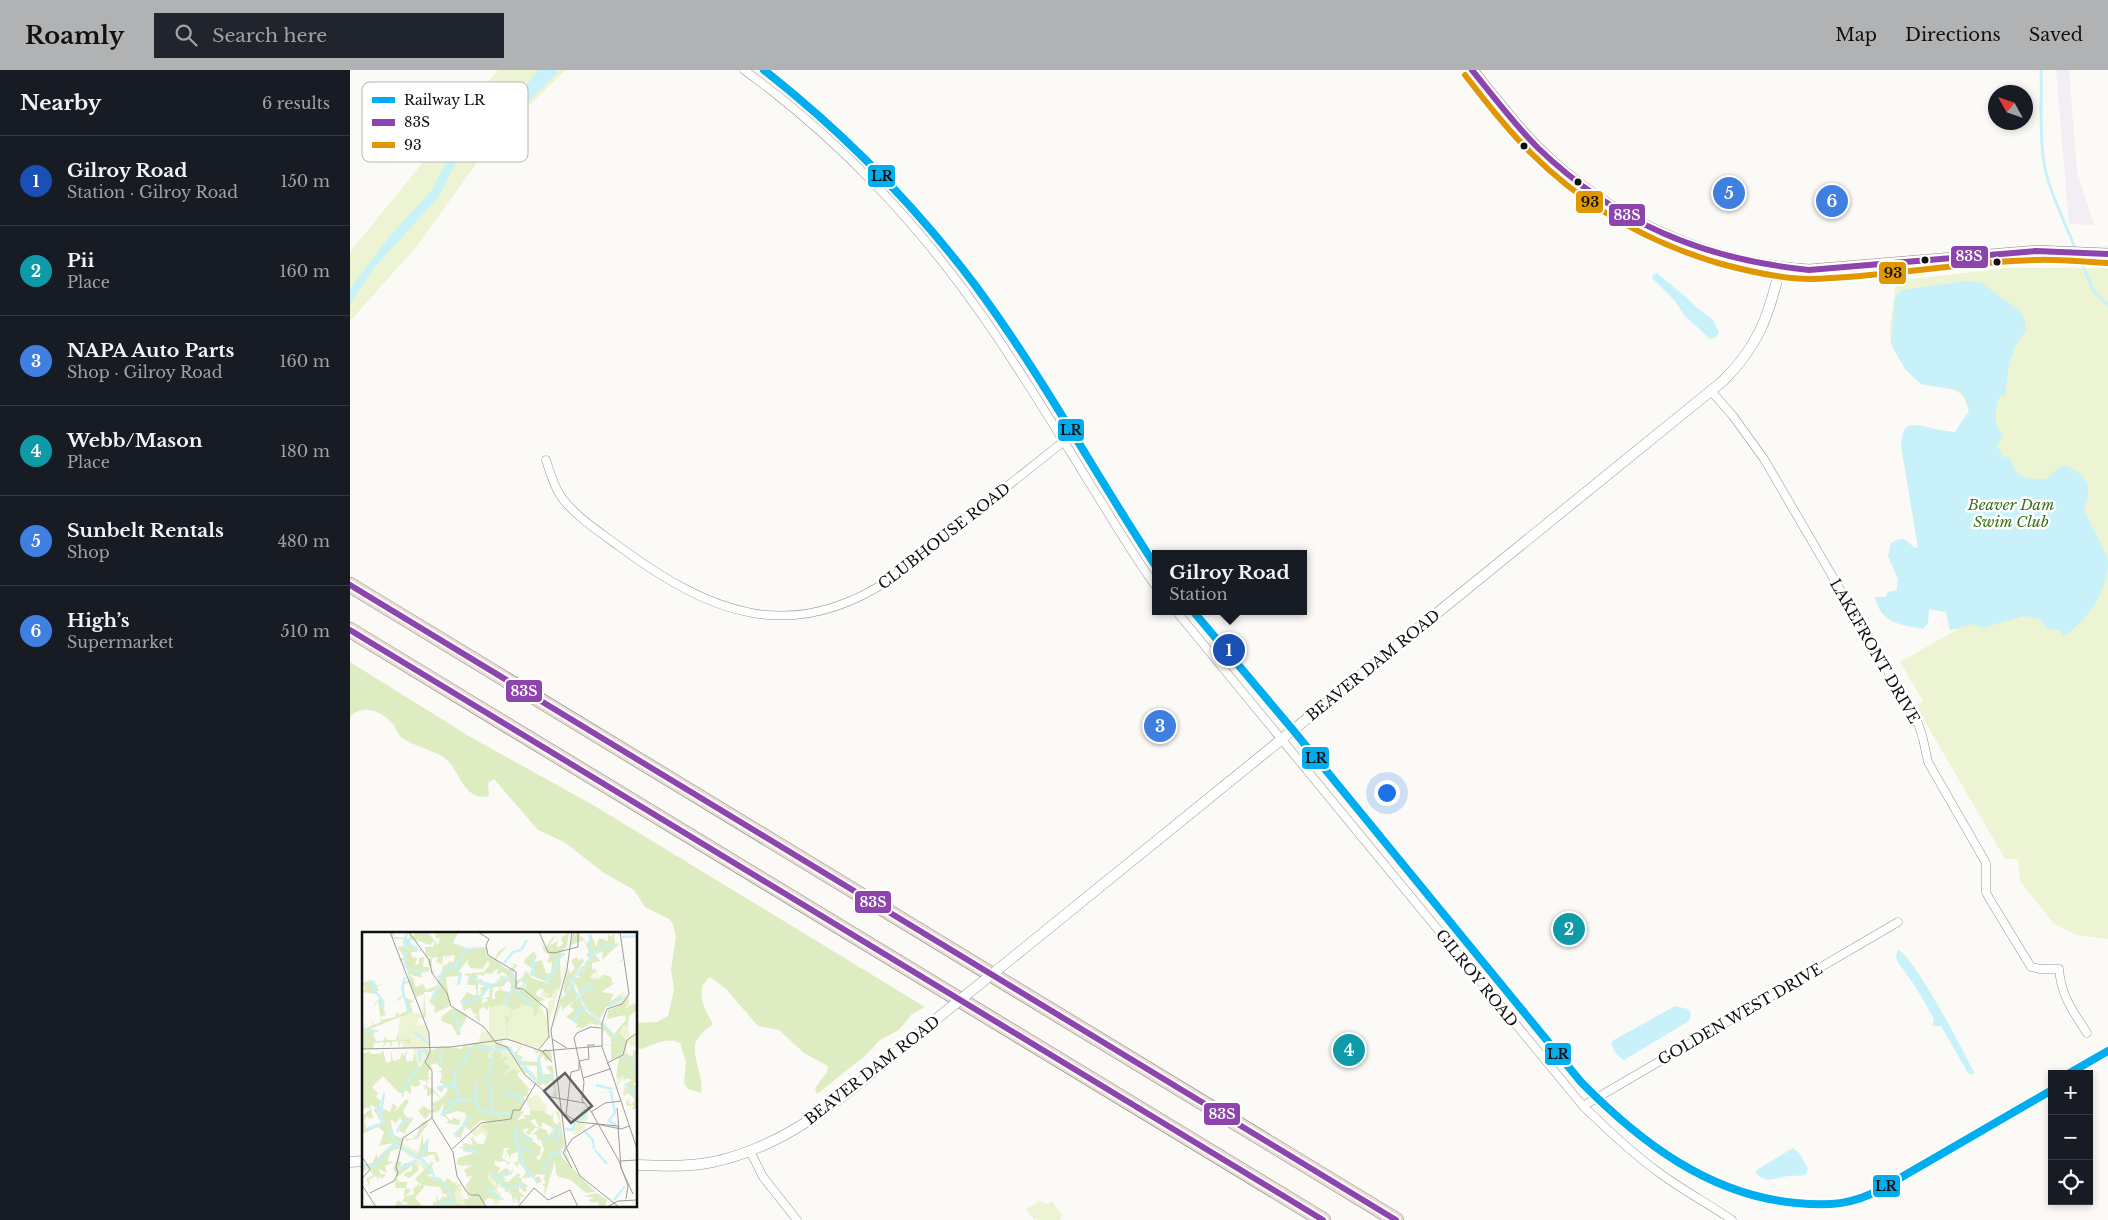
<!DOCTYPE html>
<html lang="en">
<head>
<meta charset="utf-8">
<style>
	body { margin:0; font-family:"Libre Baskerville",serif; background:#20242c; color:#f1f3f6 }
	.controls { position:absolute; right:15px; bottom:15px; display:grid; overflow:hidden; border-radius:0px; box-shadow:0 2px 8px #0003 }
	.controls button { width:45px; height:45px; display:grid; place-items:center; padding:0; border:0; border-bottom:1px solid #363941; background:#171b24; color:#f1f3f6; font:25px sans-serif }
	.compass { position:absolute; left:1638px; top:15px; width:45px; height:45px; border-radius:50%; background:#171b24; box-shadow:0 2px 8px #0003; rotate:310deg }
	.you { position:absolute; left:1036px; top:722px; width:18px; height:18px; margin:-12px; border:4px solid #fff; border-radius:50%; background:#1a73e8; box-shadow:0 0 0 8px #1a73e833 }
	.badge { display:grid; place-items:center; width:32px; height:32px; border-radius:50%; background:#b1b2b3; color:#fff; font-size:16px; font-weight:700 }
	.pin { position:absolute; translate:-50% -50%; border:2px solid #fff; box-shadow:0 1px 5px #0006 }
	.popup { position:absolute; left:802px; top:480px; width:155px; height:65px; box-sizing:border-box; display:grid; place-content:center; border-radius:0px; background:#171b24; filter:drop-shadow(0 1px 4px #0005); font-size:16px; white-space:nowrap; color:#9ea1a6 }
	.popup b { font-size:19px; color:#f1f3f6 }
	.popup::after { content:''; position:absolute; left:50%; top:100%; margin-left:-10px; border:10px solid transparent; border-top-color:#171b24 }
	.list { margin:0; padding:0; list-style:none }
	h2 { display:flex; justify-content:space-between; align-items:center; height:65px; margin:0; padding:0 20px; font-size:21px }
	h2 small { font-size:16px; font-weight:400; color:#9ea1a6 }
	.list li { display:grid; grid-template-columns:32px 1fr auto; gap:15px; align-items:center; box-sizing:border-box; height:90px; padding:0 20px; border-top:1px solid #363941 }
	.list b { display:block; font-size:19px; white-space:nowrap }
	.list p { margin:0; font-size:16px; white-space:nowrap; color:#9ea1a6 }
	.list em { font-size:16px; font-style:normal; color:#9ea1a6 }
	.icon { flex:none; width:28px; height:28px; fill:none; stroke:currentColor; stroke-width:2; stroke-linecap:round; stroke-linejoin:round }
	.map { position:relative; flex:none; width:1758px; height:1150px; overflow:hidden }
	header { display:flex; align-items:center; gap:30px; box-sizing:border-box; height:70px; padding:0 25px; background:#b1b2b3; color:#111 }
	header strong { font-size:24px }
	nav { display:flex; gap:28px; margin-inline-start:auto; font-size:18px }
	.search { width:350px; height:45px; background:#20242c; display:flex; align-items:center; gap:12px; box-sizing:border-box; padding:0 18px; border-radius:0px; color:#9ea1a6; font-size:19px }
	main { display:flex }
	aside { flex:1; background:#171b24 }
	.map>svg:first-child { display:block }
	.industrial { fill:#f3eef3 }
	.green { fill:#ecf4d4 }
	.forest { fill:#ddecc1 }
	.water { fill:#c8f1fa }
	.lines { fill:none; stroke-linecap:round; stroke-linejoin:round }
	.stream { stroke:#c8f1fa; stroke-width:3 }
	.minor-casing { stroke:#969594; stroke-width:9 }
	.tertiary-casing { stroke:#969594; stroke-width:11 }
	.secondary-casing { stroke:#8d8c8b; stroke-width:12 }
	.motorway-casing { stroke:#848381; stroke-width:16 }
	.minor { stroke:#fffefe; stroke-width:8 }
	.tertiary { stroke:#fffefe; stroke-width:10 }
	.secondary { stroke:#f6f2eb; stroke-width:11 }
	.motorway { stroke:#ecdcd6; stroke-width:15 }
	.tertiary-bridge-casing { stroke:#969594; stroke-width:11; stroke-linecap:butt }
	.tertiary-bridge { stroke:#fffefe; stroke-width:10 }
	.bus-1-casing { stroke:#fff; stroke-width:10 }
	.bus-2-casing { stroke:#fff; stroke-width:10 }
	.bus-1 { stroke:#8e44ad; stroke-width:6 }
	.bus-2 { stroke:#e09702; stroke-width:6 }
	.rail-1-casing { stroke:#fff; stroke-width:11 }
	.rail-1 { stroke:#00aeef; stroke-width:8 }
	.bus-dot { fill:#101010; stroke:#fff; stroke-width:2 }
	.labels { text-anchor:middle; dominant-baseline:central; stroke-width:5; stroke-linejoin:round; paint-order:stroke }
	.park-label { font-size:15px; font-style:italic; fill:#397018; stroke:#fff }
	.street-label { font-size:15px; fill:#101010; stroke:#fff }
	.inset-river { fill:none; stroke:#c8f1fa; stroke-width:2.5 }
	.inset-road { fill:none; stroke:#9e9c9b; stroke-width:1 }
	.view { fill:#636261; fill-opacity:0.15; stroke:#636261; stroke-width:2.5 }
	.inset-edge { fill:none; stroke:#101010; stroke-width:2.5 }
	.key { fill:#fff; stroke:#b7b7b7; stroke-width:1 }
	.key-label { font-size:14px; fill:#101010 }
	.line-badge { stroke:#fff; stroke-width:2 }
	.badge-label { font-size:14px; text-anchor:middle; font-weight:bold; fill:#fff }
	.pale-badge-label { font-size:14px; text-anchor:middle; font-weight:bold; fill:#111 }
</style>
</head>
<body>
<header>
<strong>Roamly</strong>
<div class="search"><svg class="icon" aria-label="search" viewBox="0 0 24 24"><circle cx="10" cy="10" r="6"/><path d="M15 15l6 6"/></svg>Search here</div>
<nav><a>Map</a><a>Directions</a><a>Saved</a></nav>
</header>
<main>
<aside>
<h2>Nearby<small>6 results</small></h2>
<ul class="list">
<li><span class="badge" style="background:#1a4fb4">1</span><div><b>Gilroy Road</b><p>Station · Gilroy Road</p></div><em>150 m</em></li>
<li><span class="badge" style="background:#0f9aa8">2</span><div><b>Pii</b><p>Place</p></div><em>160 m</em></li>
<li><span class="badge" style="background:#3f7fe0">3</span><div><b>NAPA Auto Parts</b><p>Shop · Gilroy Road</p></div><em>160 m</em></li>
<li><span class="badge" style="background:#0f9aa8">4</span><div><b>Webb/Mason</b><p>Place</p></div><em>180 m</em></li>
<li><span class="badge" style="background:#3f7fe0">5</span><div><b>Sunbelt Rentals</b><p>Shop</p></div><em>480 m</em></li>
<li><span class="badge" style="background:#3f7fe0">6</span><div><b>High’s</b><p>Supermarket</p></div><em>510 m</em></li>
</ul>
</aside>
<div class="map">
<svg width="1758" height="1150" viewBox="0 0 1758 1150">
	<rect width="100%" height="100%" fill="#fcfaf7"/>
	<polygon class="industrial" points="1706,0 1719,0 1727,102 1744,155 1719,154"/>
	<g class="green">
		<polygon points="148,0 216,0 144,69 67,176 0,251 0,182"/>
		<path d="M1657 198H1758V869L1726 865 1703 853 1670 811 1668 789H1655L1566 636 1573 631 1550 592 1608 559 1600 560 1596 542 1579 539 1578 553 1573 559C1550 554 1531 554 1525 527H1536L1538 522 1547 520 1548 509 1538 486 1541 473 1547 470 1554 469 1565 478 1568 477 1551 375C1554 354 1556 353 1577 357 1586 360 1596 361 1605 362L1619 341C1611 313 1597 320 1574 315 1564 312 1543 283 1541 273 1538 256 1545 229 1546 211Z"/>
		<polygon points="690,1131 698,1134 702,1131 712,1146 710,1150 688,1150 686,1148 684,1150 676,1139"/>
	</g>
	<path class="forest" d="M0 592 122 668 243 735 575 937 562 944 549 960 530 970 516 985 467 1024 465 1018 477 1002 478 996 454 983 429 960 408 956 376 919 360 907C343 920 355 939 363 954 358 958 351 963 348 968 338 982 355 1007 351 1023L338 1019 334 1013 336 992 330 973C318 966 303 975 291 979L286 978V953L307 952 318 946 324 920 321 900 326 867 323 854 319 849 295 837 284 820 254 803 214 772 188 760 144 709 138 713 139 726C114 732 110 701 96 689 83 679 64 677 51 667 47 664 46 658 43 654 32 641 13 633 0 647Z"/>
	<g class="water">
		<path d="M188 0H207V3C186 24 165 45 141 64 131 71 119 74 111 82L89 126 23 199 0 234V219L40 166 82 120 104 77 111 70 134 58 142 47 168 26Z"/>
		<polygon points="1307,203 1336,227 1346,237 1363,250 1369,262 1365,268 1360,269 1335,246 1324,230 1302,208 1303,204"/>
		<path d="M1616 211 1632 213 1670 241 1675 250 1676 260 1665 276 1659 295 1655 326H1650C1643 342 1644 352 1653 367L1647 375 1652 386 1660 388C1668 410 1674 409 1696 409L1708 398 1717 396C1737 405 1743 417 1734 438 1740 456 1752 472 1758 491 1758 521 1737 551 1714 566L1709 560 1697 558 1690 549 1675 546 1632 558 1624 554 1600 560 1596 542 1579 539 1578 553 1573 559C1550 554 1531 554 1525 527H1536L1538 522 1547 520 1548 509 1538 486 1541 473 1547 470 1554 469 1565 478 1568 477 1551 375C1554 354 1556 353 1577 357 1586 360 1596 361 1605 362L1619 341 1614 326 1608 320 1571 314 1555 299 1541 274 1545 227 1552 220Z"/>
		<path d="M1548 880C1564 886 1611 977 1621 996L1624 1002 1623 1005 1618 1003 1591 956H1582L1584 949 1565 916 1547 891 1546 886Z"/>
		<path d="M1325 936 1338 939 1341 944 1339 951 1274 990C1268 987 1260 977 1262 971Z"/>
		<path d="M1443 1078 1449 1083 1458 1098 1456 1104C1450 1107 1446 1105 1440 1106 1426 1106 1419 1116 1405 1103L1408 1099Z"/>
	</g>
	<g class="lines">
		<g class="stream">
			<path d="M1691 0C1692 31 1689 62 1694 93 1699 122 1715 152 1726 180"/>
			<polyline points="1728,185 1744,222 1758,235"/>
		</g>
		<g class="minor-casing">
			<g id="minor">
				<path d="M394 0C487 67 569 154 634 248 676 308 713 371 752 433 769 461 786 489 805 515"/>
				<path d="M1361 321 1383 346 1414 389 1568 653 1573 669 1578 692 1636 793V822L1639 828 1681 897 1690 899H1709C1711 926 1723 941 1737 963"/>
				<path d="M196 390C200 402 203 414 210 425 224 446 250 462 270 477 358 542 439 576 539 510L713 372"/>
				<path d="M826 541 1233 1036C1258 1060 1283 1084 1311 1104 1334 1121 1359 1134 1382 1150"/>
				<polyline points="1233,1036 1548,852"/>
				<polyline points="400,1081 413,1107 447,1150"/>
			</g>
		</g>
		<g class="tertiary-casing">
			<g id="tertiary">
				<path d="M672 880 1373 311C1409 275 1418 247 1430 199"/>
				<polyline points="0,1092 14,1091"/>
				<path d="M286 1095C311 1096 338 1097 363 1092 449 1074 514 1008 580 954"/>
			</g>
		</g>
		<g class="secondary-casing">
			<path id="secondary" d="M1122 0C1144 27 1164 54 1188 78 1260 150 1358 194 1459 200L1686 181 1758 184"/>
		</g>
		<g class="motorway-casing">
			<g id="motorway">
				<polyline points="0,515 1046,1150"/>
				<polyline points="0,560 973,1150"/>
			</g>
		</g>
		<use href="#minor" class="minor"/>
		<use href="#tertiary" class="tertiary"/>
		<use href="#secondary" class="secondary"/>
		<use href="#motorway" class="motorway"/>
		<g class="tertiary-bridge-casing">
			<polyline id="tertiary-bridge" points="580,954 672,880"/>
		</g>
		<use href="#tertiary-bridge" class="tertiary-bridge"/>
		<g class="bus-1-casing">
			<g id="bus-1">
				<path d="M1122 0C1143 26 1164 54 1188 78 1266 153 1352 189 1459 200L1686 181 1758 184"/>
				<polyline points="0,515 1046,1150"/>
				<polyline points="0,560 973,1150"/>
			</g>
		</g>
		<g class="bus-2-casing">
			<path id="bus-2" d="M1115 5C1136 32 1157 59 1181 83 1233 135 1297 172 1368 193 1397 201 1430 209 1460 209 1536 207 1611 192 1686 190 1710 189 1734 192 1758 193"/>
		</g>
		<use href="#bus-1" class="bus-1"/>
		<use href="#bus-2" class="bus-2"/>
		<g class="rail-1-casing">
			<g id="rail-1">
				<path d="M414 0C494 63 564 134 625 215 691 304 744 402 805 495"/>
				<path d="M843 541 943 660 1231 1012C1290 1072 1359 1125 1446 1133 1479 1136 1502 1135 1531 1119L1702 1020"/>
				<polyline points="1718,1004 1758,981"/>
			</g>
		</g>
		<use href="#rail-1" class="rail-1"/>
	</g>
	<g class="bus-dot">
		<circle cx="1174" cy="76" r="4.5"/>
		<circle cx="1228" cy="112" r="4.5"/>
		<circle cx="1575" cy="190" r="4.5"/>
		<circle cx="1647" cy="192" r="4.5"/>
	</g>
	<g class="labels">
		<g class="park-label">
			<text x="1661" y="434">Beaver Dam<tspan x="1661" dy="17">Swim Club</tspan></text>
		</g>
		<g class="street-label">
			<text transform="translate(594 466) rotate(-38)">CLUBHOUSE ROAD</text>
			<text transform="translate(1525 581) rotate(60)">LAKEFRONT DRIVE</text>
			<text transform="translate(1023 595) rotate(-39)">BEAVER DAM ROAD</text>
			<text transform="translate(1127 908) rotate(51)">GILROY ROAD</text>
			<text transform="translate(1390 944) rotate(-30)">GOLDEN WEST DRIVE</text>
			<text transform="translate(522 1000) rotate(-38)">BEAVER DAM ROAD</text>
		</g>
	</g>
	<g transform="translate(12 862)">
		<rect width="275" height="275" fill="#fcfaf7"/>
		<path d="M123 15 125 25 151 40 152 57 163 51 164 56 157 62 178 73 186 89V69L192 67 178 64 184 53 198 52 186 94V106L176 116 142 107 140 112 162 136 164 143 171 142 174 149 167 147 160 138 140 150 164 164 160 163 150 186 131 188 130 230H127L138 236 131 245 132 253 135 251 138 254 135 257 139 262 136 273H132L130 265 120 268 128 265 126 259H121L119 249 127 241 110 217V203L106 199 112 205 114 214 123 213 125 207 121 200 113 205 107 198 126 189 122 183 116 190 107 179 94 198 105 180 89 162 81 172 89 162 80 148 81 134 76 130 65 134 90 115 102 118 103 114 116 110 120 99 127 101V74L119 75 125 69 128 72V55L120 65 116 66 122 54 115 52V48L119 46 121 50 133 52 142 43 150 48 139 38 134 36 130 40 132 37 123 24 122 20 116 23 119 17 108 19 110 16ZM143 47 150 51V58L141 62 138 50ZM136 54 140 62 129 73V56ZM261 26V30L254 31 242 43 249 45 246 53 234 52 250 69 263 58 260 66 266 60 261 71 250 75 243 66 229 75 227 70 223 72 221 68 225 64 219 66 216 60 231 46H211L232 45 237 39 234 45 237 46H232L227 54ZM266 65 268 73 275 70V79L268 82 265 88 268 104 259 111 262 110 269 104 275 102 272 104H275V110H272L275 111 274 116 266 111 263 116 268 124 275 117V144L269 139 254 155 256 143 264 141 267 133 255 125 249 128V114H241L240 112 249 113V106L265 89 260 73ZM45 81H58L60 86 55 87 56 93 63 92 67 100 68 115H64L68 119 56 135 51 132 52 116H40V108H36L38 85ZM175 162 185 175 183 179 168 178 164 168ZM222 174 226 178 225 189 216 190H221L224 198 212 203 211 193ZM55 208 48 216 59 221 56 228 67 232 77 219 68 232 72 241 65 243 58 233 54 236 53 232H44L53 228 39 218 40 212 49 215ZM100 251 99 263 110 275 88 274 90 262Z" fill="#ecf4d4" fill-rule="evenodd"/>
		<path d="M29 0H33L31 5 42 6 45 0 43 6 47 7V0L51 5 53 0H66L76 13 78 6H74L73 0H97L90 11 107 17 123 16 124 23 133 27 136 20 146 13 134 27 140 34 146 38 153 34 148 31 142 35 148 31 156 33 151 39 154 49 160 45 154 56 162 59 164 56 165 52 159 49 164 40 170 46 196 55 197 59 194 56 189 65H182L189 62 184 61 180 56 175 59 174 63 184 68 176 70 180 74 174 76 177 78 173 85 171 80 174 77 158 71 159 75 150 78V86L145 85 149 89H145L146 106 143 84 149 85 150 78 143 72 127 76V73L125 78 121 75 117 78 118 91 113 84 116 82H112L108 75 102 79 99 69 105 60 113 64 115 61 113 53H105L107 45 101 42 122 40 128 32 125 29 121 37 109 36 105 31 107 26 97 39 100 42 97 53 96 44 84 45 88 74 61 86 62 62 54 65 47 50 42 53 43 65 52 70 48 71 51 80 8 97 17 99 11 101H14L11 102 14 109H21L23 105 25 108H34L36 101 37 108 49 107 47 113 44 109H39L37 116 36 109 30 110 29 116 28 110H24L21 117 22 110 12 111 11 117H0V96L7 89 1 97 11 93 8 83 12 93 19 90 16 68 11 77 14 69 18 66 16 61 23 71 21 75 24 83 19 84V88L34 85V80L37 83 45 79 41 63 38 68 34 69 41 62 39 57 14 59V62L0 60V57L4 58 0 51 9 48 14 53 23 52 15 54 17 59 39 57 40 52 47 48 43 27 38 30 37 27 43 26 35 15 47 13H42L41 7H32L30 5ZM48 8H53L57 16 54 8 68 13 73 8 71 15H63L64 24 70 25 66 27 67 35H61L62 25 57 26V32L53 33 55 26 50 25 49 20H55V14L49 15ZM93 23 91 31 88 29 83 34 81 32 80 41 76 44 71 41 73 38 70 40V26L76 25 74 30 78 33 75 30 80 32 81 24H84V29L85 24ZM67 33 79 50 75 47 76 53 64 58 61 52 54 55 51 49 53 48 46 42 60 46 59 41 67 39ZM136 36 135 43 142 40 149 49 139 43 137 48H134L137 52 132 53 115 47V42L122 44V41L129 42ZM145 49 149 51 148 60 137 58 133 60V67H130L131 55 142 54ZM116 50 126 53 118 56 120 63 128 55 127 65 122 66 127 68 119 72 121 66 116 63ZM74 56 67 70 73 74 72 81 64 85 62 60H70ZM207 0 205 14 199 21H203L198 27 199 49 207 17 198 56 168 43 170 36 162 31 163 27 172 19 175 25 172 30 180 28 184 42 189 41 190 31 185 30 188 24 182 19 180 11 183 16 190 6 194 3 186 15 197 8 194 14 197 15 201 12 199 6ZM211 0 213 3 219 0 217 3 221 6 225 12 229 2 234 15 237 6 246 9V2L250 5 252 0 253 12 258 11 240 28 241 19 233 23 239 29 230 31V37H235L232 39H236L228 44 231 47 237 46 234 49 242 43 249 45 250 51H253L239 60 252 62 247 70 257 64 261 67 244 75 238 87 252 102 264 88 263 83 245 87 246 78 259 73 267 64 263 77 275 71V78L267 84 266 94 262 93 257 101 264 108 263 117 257 125 262 122 271 125V118L275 119V148L271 153H275V176L270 178 272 173 265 174 264 169 268 167 266 171 270 172 273 167 266 161 262 164 261 160 265 158 262 159 263 155 272 159 263 152 270 148 264 146 262 150V143L254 146 257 125 249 128V107L243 98 240 101V89L226 78 218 66 230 48 218 62 212 50 209 49 204 61 210 50 216 64 213 68 216 66 225 80 239 90V94L236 91V94L229 91 215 99 219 95 213 96 216 92 204 85 212 78 208 74 213 68 200 78 199 72 190 97 200 61V66L204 62 201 58 206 36 208 42 213 36 209 28 215 25 217 29 220 26 222 29 210 47 218 45 215 42 220 38H224L219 36 229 28 224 23 227 20 222 8 209 13ZM91 76 106 83 102 90 99 88 102 91 98 97 99 103H95L90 93 79 89 80 84ZM133 110 151 116 136 118 141 123 137 127 144 124 146 127 141 130 148 135 140 145 151 137 129 161 151 137 158 139 155 143 169 159 165 157 167 164H161L163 169 158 178 162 180 155 188 165 186 160 183H168V178L183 179 185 175 183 181 190 184 191 179V189L195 193 198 189 193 179 197 180 204 221 209 234 203 226 202 215 198 218 200 225 233 260 224 261 209 248 197 245 194 242 193 229 182 266 183 255 180 252 184 251 181 247 184 243 174 242 172 246 177 244 180 249 175 252 171 245 160 246 159 249 166 254 163 257 166 258 162 260 157 254V259L163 265H159L157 272 153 265 152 272 149 262 146 261 149 259 143 260V255L140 256 137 251 135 253 129 244 131 239 126 243V248L134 257 131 259 143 268 125 266 121 273 124 275H97L91 269 96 275H32L36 268 42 273 47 271 41 270 43 256H33V259L34 242 31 237 38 221 37 229 40 231 37 235 43 231 53 232 57 237 48 246 42 244 43 241 49 239 51 233 35 245 37 250H45L44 257 46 256 49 259 42 265 52 262 51 257 57 252V255L59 253 62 254V255L53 266 60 274H71V270L75 271 73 261 77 269 81 264 84 266 85 262H81L78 255 59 253 53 247 70 230 73 231 70 232 71 240 65 244 79 246 81 250 86 246 91 251 93 249 92 252 95 250 93 254 99 251 92 261 95 271 103 273 102 267H107L104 261 109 265 112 262 108 263 103 256 107 254 103 255 110 244 105 245 102 237 96 236 104 237 110 233 103 234 102 231V234L95 233 96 226 112 221 96 215H103L100 213 103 211 113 214 107 204 116 212H122L127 199 118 195 127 190 120 188 107 198 103 194 99 205H93L105 184 103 181 96 179 83 183 90 189 91 185 97 188 99 184 97 193 84 191 87 188 79 183 82 171 76 180 73 178 75 181 69 180 63 187 56 179 61 174 70 179 72 175 69 172 79 167 71 160 70 168V162L65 165V155L61 160 63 155 60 153 64 154 65 149 56 148 59 152 53 155 56 157 49 153V162L43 158 41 166 39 162 41 161H37L21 144 10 155 16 161 14 165 19 169 18 175 28 180 31 171 35 175 32 181 44 167 47 170 41 179 44 185 51 187 43 199 45 202 34 198 41 190 38 186 34 191 28 187 32 203 43 208 44 204 45 207 52 206V202L54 206 58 192 59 201V191L65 188 66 192 55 207 46 208 45 212V208H42L39 216 29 219 25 229 32 230 23 234 25 241 17 237 18 242H24L20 247 16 244 17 250 14 244 7 248 8 256 4 247 12 243 6 237 1 239 0 232 10 231 15 221V226L31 211 17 214 22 200 16 195 0 202V184L8 178 7 175 0 177V122L8 119V122H18L21 118 24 131 29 130V118L31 129 38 127 40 121 43 124V121L47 120 44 122V129H51L52 123 57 136 65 124 63 122 79 114 100 117 102 112 111 117V113L103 112 115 111 130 116 124 125 132 127 129 122 133 119ZM74 131 81 138 76 140 80 141 78 151 82 152 75 156 79 161 83 155 86 157 80 167 71 157 73 155 70 157 65 154 66 147H70L66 145 67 137H71L68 133ZM8 173 14 175 12 178 20 192 4 196 2 189 5 184 7 187 11 186ZM173 187 177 195H180V190L191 196 192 202 186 203 184 198 173 194 168 189ZM174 195 177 197 169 203 174 202 176 209 178 206V209H182L179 210 182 217 177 229 174 225 178 223 179 215 169 208H172L162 201 161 197 167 196 164 201 167 203ZM142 216H148L144 219 149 227V222L156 220V229L151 231 156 235 157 230 164 240 160 246 155 245 159 244 156 241 146 250 141 249 144 247 141 245 150 242 151 236 149 240 144 236 135 242 140 233 138 236 132 232 134 227 135 230 144 229 146 233 148 231 140 226ZM159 112V115L155 122 161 125 158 129 175 130 178 120 174 121 172 117 189 119 190 127 184 129 181 123 178 126 179 142H189L184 134H190V130L195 166 190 163 193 159 190 148 183 154 182 151 178 154 173 150 171 142 163 141 162 137 166 134 164 136 171 141 175 148V134L159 133 154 128 150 120H155ZM61 201V212L66 208V213L70 214 66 213V220H74L78 229 74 230 72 222 55 227ZM235 261 245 268 243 275H231L237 273 236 270H229L226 268 233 266 221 264Z" fill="#ddecc1" fill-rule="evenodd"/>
		<path d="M97 0 91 11 106 16 124 15 125 18 124 24 139 36 151 40 152 58 163 56 164 52 159 50 158 48 163 40 164 39 197 55 202 62 208 58 207 53 208 50 210 49 212 51 213 58 217 63 221 73 242 92 262 114 263 118H258L257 123 275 130 269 141 266 144 257 145V151L250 160 230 161 223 157 230 161 250 159 257 151V145L266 143 273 132 256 123 258 117H262V115L219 72 212 58 210 50 209 58 202 63 197 56 164 40 159 48 165 52 164 56 153 59 150 41 138 36 124 24 123 16 107 17 90 11Z" fill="#c8f1fa"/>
		<path class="inset-river" d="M228 2 229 23M260 5 275 4M43 6 55 19M142 31 151 20 159 18 165 8M223 32 236 18 247 12 252 14M94 33 98 47 96 53M44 36 42 24 45 17 42 11 45 0M45 38 60 40M171 44 172 24M43 45 40 57 47 81M108 46 129 54M7 49 12 50 11 56 21 69V76M209 49 221 35M137 50 142 46 152 50M184 50 193 38 196 27 203 21M156 58 158 63 172 73M218 62 226 54 232 56M121 63 125 55 136 51M70 68 79 50V42L98 29 104 16M98 70H106L120 64M144 75V66L151 57M246 75 259 65M89 81 97 90V99M212 91 216 78 223 75M0 99H16M51 99 66 111M113 114 129 118 148 117 174 149 192 145M176 126 181 147M58 130 57 119H66M78 133 79 118M99 135 110 115M93 138V155L98 168M127 143 130 127M121 147 129 152V179M115 149 113 168 119 179 140 183 147 180M262 152 275 161M234 153 250 157M75 156 92 153M144 157 147 163H154L162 170M40 158 56 136M249 160 253 181 247 188 254 194M86 171 97 168 113 169M19 181 22 161M79 183 93 172M6 196 22 191 13 173M154 196 153 206 163 236 175 249M27 197 35 213 62 229 75 248 79 249M203 197 210 198 214 188 221 186 226 178M35 200 40 191 50 186M223 200 231 208 232 217M156 202 169 210M92 203 109 185M184 208 195 195M194 211 199 196M157 213 171 221M101 218 116 220M233 218 245 232M60 225 66 207M17 229 29 215 36 214M0 235H10L17 230M179 236H183L191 221 200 219M36 237 54 229M130 241 145 257 162 252M135 245 150 241M82 250 92 269M123 255 140 267M252 268 263 254M73 274 91 269"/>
		<path class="inset-road" d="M28 0 67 101 68 120 63 130 70 139V186L91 220 95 244 104 259 108 263H117L124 275M47 0 67 28 70 41 85 61 89 74 122 95 134 111 145 115 163 143 189 165 222 171M116 0 127 7 124 13 126 23 154 40V56L161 57 185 77 187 105M177 0 186 20 192 21 216 15V0M210 0 205 37 189 98 204 215 218 244 257 275M190 107 205 116M233 113H226L227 127 217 129V138L209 140 204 183 216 190 256 194 259 236 271 262M0 117 89 115 145 107 180 119 240 114M177 117 188 104M184 117 181 120 190 130M245 131 261 123 265 108 275 101M248 136 275 217M248 137 240 115V91L245 77 260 72 267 62 258 0M221 146 248 137M255 176 257 197M229 180 243 171 259 169M230 181 257 229 266 254 264 267M231 182 220 168 222 150 212 106 215 101 229 95 239 96M210 207 234 192 259 197 267 194M210 207 201 221 210 236M90 217 119 191 149 187 151 178H158L174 151M0 225 8 237 0 247M258 229 275 228M0 253 14 275M8 261 32 249 36 241 34 235 41 206 70 186M156 275 172 256 186 268 208 258 216 275M245 275 256 269 275 268"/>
		<path class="view" d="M203 141 230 174 209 191 182 159Z"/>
		<rect width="275" height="275" class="inset-edge"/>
	</g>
	<rect x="12" y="12" width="166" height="80" rx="8" class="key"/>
	<rect x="22" y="27" width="23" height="6" fill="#00aeef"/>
	<rect x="22" y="49" width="23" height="7" fill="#8e44ad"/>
	<rect x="22" y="72" width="23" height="6" fill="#e09702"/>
	<g class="key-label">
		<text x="54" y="35">Railway LR</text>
		<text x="54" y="57">83S</text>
		<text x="54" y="80">93</text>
	</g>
	<g class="line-badge">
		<rect x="517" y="94" width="29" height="24" rx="5" fill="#00aeef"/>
		<rect x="1225" y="120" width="29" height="24" rx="5" fill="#e09702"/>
		<rect x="1258" y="133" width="38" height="24" rx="5" fill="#8e44ad"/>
		<rect x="1600" y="175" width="39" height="24" rx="5" fill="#8e44ad"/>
		<rect x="1528" y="191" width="29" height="24" rx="5" fill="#e09702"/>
		<rect x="707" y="348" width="28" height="24" rx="5" fill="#00aeef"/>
		<rect x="155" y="609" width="38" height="24" rx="5" fill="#8e44ad"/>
		<rect x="951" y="676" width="29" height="24" rx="5" fill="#00aeef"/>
		<rect x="504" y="820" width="38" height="24" rx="5" fill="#8e44ad"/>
		<rect x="1194" y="972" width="28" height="24" rx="5" fill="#00aeef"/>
		<rect x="853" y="1032" width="38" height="24" rx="5" fill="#8e44ad"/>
		<rect x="1522" y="1104" width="29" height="24" rx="5" fill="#00aeef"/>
	</g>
	<g class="badge-label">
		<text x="1277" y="150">83S</text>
		<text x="1619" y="191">83S</text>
		<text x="174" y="626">83S</text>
		<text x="523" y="837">83S</text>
		<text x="872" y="1049">83S</text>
	</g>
	<g class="pale-badge-label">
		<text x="532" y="111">LR</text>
		<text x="1240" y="137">93</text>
		<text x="1543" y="208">93</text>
		<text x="721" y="365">LR</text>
		<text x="966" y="693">LR</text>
		<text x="1208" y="989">LR</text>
		<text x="1536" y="1121">LR</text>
	</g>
</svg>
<div class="controls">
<button>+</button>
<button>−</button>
<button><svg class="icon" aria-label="locate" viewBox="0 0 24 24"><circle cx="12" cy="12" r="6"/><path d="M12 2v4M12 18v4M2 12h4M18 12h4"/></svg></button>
</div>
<svg class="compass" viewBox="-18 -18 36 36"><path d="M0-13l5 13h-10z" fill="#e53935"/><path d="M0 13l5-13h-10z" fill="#9ea1a6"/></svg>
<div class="you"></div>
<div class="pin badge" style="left:879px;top:580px;background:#1a4fb4">1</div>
<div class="popup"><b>Gilroy Road</b>Station</div>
<div class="pin badge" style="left:1219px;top:859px;background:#0f9aa8">2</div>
<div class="pin badge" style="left:810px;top:656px;background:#3f7fe0">3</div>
<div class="pin badge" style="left:999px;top:980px;background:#0f9aa8">4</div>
<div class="pin badge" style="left:1379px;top:123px;background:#3f7fe0">5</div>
<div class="pin badge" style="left:1482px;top:131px;background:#3f7fe0">6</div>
</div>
</main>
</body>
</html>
